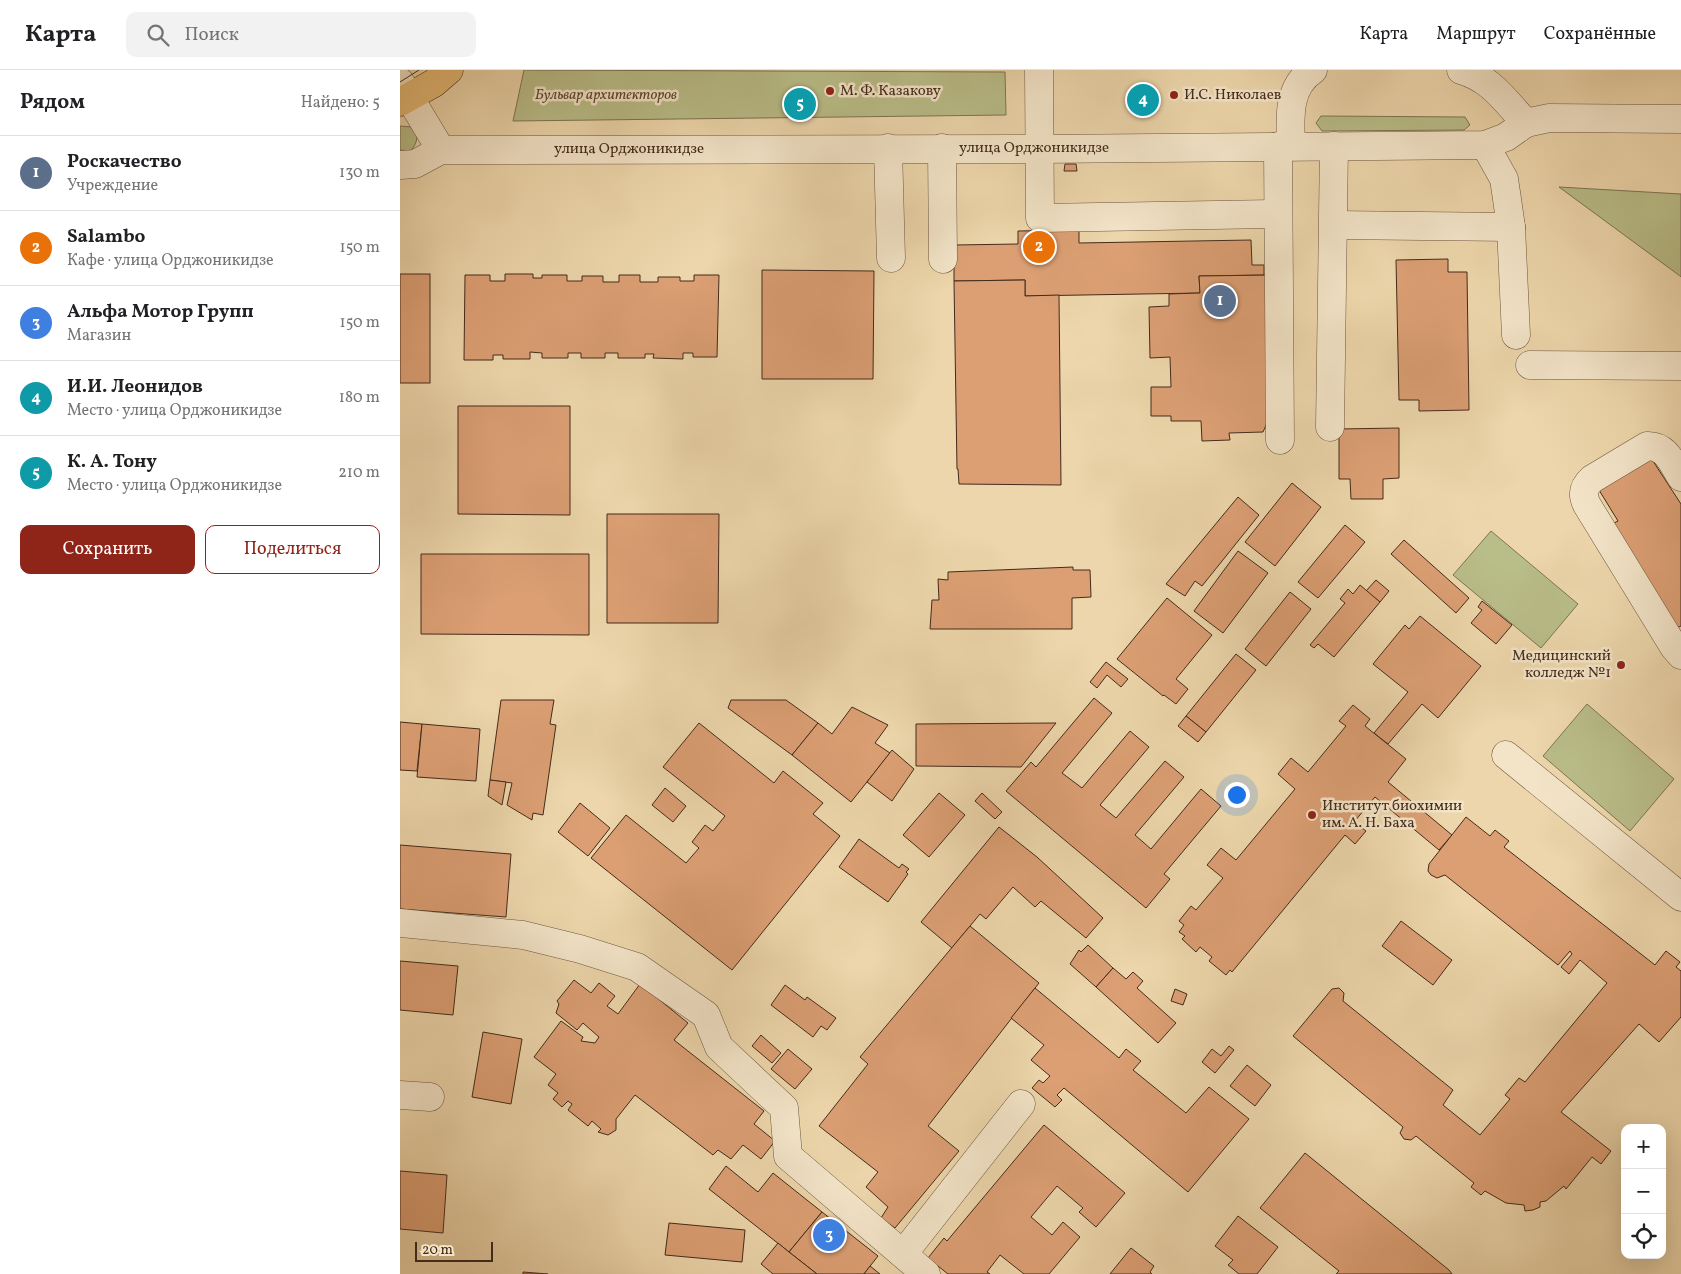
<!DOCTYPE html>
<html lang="ru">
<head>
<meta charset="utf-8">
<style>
	body { margin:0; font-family:Vollkorn,serif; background:#f2f2f2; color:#202124 }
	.controls { position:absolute; right:15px; bottom:15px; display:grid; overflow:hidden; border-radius:10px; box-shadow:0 5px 20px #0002 }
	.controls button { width:45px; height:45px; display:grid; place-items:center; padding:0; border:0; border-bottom:1px solid #e0e0e0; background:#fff; color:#202124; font:25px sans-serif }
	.scale { position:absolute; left:15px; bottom:12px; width:78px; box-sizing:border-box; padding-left:5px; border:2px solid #442b1b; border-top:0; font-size:14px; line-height:18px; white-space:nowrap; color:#442b1b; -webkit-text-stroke:4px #f3e4c8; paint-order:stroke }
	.you { position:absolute; left:836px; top:724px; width:18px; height:18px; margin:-12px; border:4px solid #fff; border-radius:50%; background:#1a73e8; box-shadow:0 0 0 8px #1a73e833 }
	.badge { display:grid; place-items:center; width:32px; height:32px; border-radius:50%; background:#8f2418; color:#fff; font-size:16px; font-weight:700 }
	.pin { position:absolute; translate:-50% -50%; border:2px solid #fff; box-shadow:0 1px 5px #0006 }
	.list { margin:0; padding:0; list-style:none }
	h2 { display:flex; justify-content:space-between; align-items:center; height:65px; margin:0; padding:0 20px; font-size:21px }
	h2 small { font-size:16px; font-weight:400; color:#757577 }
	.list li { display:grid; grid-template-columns:32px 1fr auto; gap:15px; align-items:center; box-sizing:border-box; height:75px; padding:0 20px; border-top:1px solid #e0e0e0 }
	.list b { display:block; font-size:19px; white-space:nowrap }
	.list p { margin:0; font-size:16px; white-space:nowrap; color:#757577 }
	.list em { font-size:16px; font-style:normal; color:#757577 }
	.actions { display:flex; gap:10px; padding:15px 20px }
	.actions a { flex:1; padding:11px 0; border:1px solid #8f2418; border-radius:10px; text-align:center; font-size:18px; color:#8f2418 }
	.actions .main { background:#8f2418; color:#fff }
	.icon { flex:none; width:28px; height:28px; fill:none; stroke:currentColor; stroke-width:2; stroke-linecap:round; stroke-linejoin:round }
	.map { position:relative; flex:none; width:1281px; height:1204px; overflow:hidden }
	header { display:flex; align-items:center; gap:30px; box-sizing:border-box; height:70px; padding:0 25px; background:#fff; border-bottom:1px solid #e0e0e0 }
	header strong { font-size:24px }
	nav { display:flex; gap:28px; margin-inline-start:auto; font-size:18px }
	.search { width:350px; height:45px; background:#f2f2f2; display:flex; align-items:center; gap:12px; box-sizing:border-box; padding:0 18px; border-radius:10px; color:#757577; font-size:19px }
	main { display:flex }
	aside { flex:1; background:#fff }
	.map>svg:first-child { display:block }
	.green { fill:#b9bd88; stroke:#7e7452 }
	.building { fill:#dc9f74; stroke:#442b1b }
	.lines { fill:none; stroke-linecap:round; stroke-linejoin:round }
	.minor-casing { stroke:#6e563f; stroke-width:29 }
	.major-casing { stroke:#442b1b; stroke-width:29 }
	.minor { stroke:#f3e4c8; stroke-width:28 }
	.major { stroke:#e6bb76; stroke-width:28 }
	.tram { stroke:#442b1b; stroke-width:1 }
	.poi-dot { fill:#8f2418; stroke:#f3e4c8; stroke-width:2 }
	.labels { text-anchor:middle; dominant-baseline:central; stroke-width:5; stroke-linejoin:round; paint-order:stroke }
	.poi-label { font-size:15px; fill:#442b1b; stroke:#f3e4c8; text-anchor:start }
	.park-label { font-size:15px; font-style:italic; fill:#5b4831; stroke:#f3e4c8 }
	.street-label { font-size:15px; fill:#442b1b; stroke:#f3e4c8 }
</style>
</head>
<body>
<header>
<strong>Карта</strong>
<div class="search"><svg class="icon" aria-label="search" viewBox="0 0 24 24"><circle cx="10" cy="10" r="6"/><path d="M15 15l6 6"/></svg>Поиск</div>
<nav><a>Карта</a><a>Маршрут</a><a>Сохранённые</a></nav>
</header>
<main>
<aside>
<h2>Рядом<small>Найдено: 5</small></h2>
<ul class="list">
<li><span class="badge" style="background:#5c6f8a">1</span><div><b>Роскачество</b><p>Учреждение</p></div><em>130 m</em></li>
<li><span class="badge" style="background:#e8710a">2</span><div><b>Salambo</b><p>Кафе · улица Орджоникидзе</p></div><em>150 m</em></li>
<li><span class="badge" style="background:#3f7fe0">3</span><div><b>Альфа Мотор Групп</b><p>Магазин</p></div><em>150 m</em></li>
<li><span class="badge" style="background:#0f9aa8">4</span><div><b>И.И. Леонидов</b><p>Место · улица Орджоникидзе</p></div><em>180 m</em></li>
<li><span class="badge" style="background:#0f9aa8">5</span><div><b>К. А. Тону</b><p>Место · улица Орджоникидзе</p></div><em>210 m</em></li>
</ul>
<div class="actions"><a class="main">Сохранить</a><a>Поделиться</a></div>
</aside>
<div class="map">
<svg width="1281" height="1204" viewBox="0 0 1281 1204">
	<rect width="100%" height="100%" fill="#edd6ab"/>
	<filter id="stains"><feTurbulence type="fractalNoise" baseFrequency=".004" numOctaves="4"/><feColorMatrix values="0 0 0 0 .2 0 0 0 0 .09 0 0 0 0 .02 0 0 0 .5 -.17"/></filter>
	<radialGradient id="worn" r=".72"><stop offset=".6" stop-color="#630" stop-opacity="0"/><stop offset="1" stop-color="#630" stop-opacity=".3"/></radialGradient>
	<g class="green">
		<polygon points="124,0 605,2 606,45 113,51"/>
		<polygon points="921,46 1065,47 1070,55 1064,60 922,61 916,53"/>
		<path d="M0 56 12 57C19 66 18 71 11 81L0 80Z"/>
		<polygon points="1159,117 1281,124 1281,207 1280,206"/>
		<polygon points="1091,461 1178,534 1141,578 1053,505"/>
		<polygon points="1187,634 1274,709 1230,761 1143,686"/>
	</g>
	<g class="building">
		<polygon points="665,94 676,94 677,101 664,101"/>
		<polygon points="679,160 679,173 851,170 852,195 864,195 864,205 799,206 800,223 625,226 625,210 554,211 554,175 618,174 618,161"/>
		<polygon points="1048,189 1048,202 1067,202 1069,340 1019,341 1019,330 999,330 996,190"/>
		<polygon points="362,200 474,201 473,309 362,309"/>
		<rect x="0" y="204" width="30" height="109"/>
		<polygon points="105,204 133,204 133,208 142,208 142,205 167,205 167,211 182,211 182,206 203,206 203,212 219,212 219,205 240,205 240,212 258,212 258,207 280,207 280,211 294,211 294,205 319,205 317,287 293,287 293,283 283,283 283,289 253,288 254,284 245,284 245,288 218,288 218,283 205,283 205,288 181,288 181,283 168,283 168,288 142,288 142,283 130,282 130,289 103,289 103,285 93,285 93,290 64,290 65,205 90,205 90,211 105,211"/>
		<polygon points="872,205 874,337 863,362 829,363 830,370 802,371 801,351 771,351 771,346 751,346 751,317 771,317 770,287 750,288 749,237 769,236 769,224 800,223 799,206"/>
		<polygon points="625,210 625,226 659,225 661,415 559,414 558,399 557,399 554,211"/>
		<polygon points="58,336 170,336 170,445 58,444"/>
		<polygon points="999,358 999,408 983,409 983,429 951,429 950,409 939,409 939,359"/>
		<polygon points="1251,388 1281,434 1281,556 1274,559 1210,455 1218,451 1199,420"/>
		<polygon points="892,413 921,437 875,496 845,472"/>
		<polygon points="838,427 859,445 802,516 795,511 785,526 766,514"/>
		<polygon points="207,444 319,444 318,553 207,553"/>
		<polygon points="945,455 965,472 918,528 898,512"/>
		<polygon points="1004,470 1069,528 1056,543 991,484"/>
		<polygon points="838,481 868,503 823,563 794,541"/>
		<polygon points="21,484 189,484 189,565 21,564"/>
		<polygon points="673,497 673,500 690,500 691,527 672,528 672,559 530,559 532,530 539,530 538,509 548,510 548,502"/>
		<polygon points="976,510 989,521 980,532 966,521"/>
		<polygon points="960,515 980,532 934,587 918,574 914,578 910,575 945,533 940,529 948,519 953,524"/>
		<polygon points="890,522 911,539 866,596 845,579"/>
		<polygon points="767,528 812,565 776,609 788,619 776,634 764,625 763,626 717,589"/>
		<polygon points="1082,531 1112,555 1096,574 1071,553 1082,540 1078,537"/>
		<polygon points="1020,546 1081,596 1038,648 1022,634 988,674 974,663 1008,622 973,594 1005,555 1009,559"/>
		<polygon points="836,584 856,600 806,662 786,646"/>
		<polygon points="706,592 728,609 721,617 707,605 697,618 690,612"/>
		<polygon points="694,628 712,643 662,703 682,718 730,661 749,677 700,735 716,748 765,691 784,707 735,765 751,779 801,719 821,736 764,804 770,809 746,838 606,721 631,692 636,697"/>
		<polygon points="101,630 154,630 150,654 156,655 143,745 133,743 132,750 107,735 112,713 90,710"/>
		<polygon points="331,630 386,630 418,653 392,685 328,638"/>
		<polygon points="953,635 970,649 965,656 1006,689 988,712 1052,765 1039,780 975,727 954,752 966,761 955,774 945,765 832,902 830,900 826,905 809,891 812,887 800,877 796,882 782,869 785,866 779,862 784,855 779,851 791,836 796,840 823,808 807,795 821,778 836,790 895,719 878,704 891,688 908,702 946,656 939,651"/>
		<polygon points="452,637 488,655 475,673 490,683 451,732 392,685 418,653 432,664"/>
		<polygon points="786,646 806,662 798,672 778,656"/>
		<polygon points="0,652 22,654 17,701 0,700"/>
		<polygon points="299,653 374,713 383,701 423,733 413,744 440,766 332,900 191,788 226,745 286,793 299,778 292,772 305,755 313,761 325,746 263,697"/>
		<polygon points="656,653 621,697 516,696 516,654"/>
		<polygon points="22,654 80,659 76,711 17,707"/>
		<polygon points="492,680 514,699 492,731 467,712"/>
		<polygon points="90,710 106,712 102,735 88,726"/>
		<polygon points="265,718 286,736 273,752 252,735"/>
		<polygon points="539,723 565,745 529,787 503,765"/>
		<polygon points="582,723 602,742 595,749 575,731"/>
		<polygon points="180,733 210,758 188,786 158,762"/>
		<polygon points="1066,747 1090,766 1095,760 1109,771 1104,777 1255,895 1266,881 1280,892 1276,897 1281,901 1281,947 1259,972 1239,954 1161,1042 1211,1081 1201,1094 1192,1087 1166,1119 1164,1116 1146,1131 1140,1132 1140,1137 1133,1140 1125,1141 1124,1135 1106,1133 1085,1121 1081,1125 1071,1117 1074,1113 1016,1066 1011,1070 1004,1069 1000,1063 1003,1057 893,966 932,919 939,918 944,923 943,931 1053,1020 1043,1035 1080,1065 1110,1029 1105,1025 1119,1008 1125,1012 1207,913 1180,890 1169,904 1161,897 1172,884 1170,881 1158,895 1045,805 1037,808 1031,805 1028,801 1029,794"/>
		<polygon points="599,757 637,787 703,848 686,868 641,831 635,837 613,817 586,849 580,844 552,878 521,852"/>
		<polygon points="459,769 499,798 502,794 509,799 506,802 508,804 488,832 439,797"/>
		<polygon points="0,775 111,784 106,847 0,839"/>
		<polygon points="1001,851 1052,890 1033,915 982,876"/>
		<polygon points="570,856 639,913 528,1056 559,1081 495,1158 481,1148 488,1137 466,1117 478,1102 419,1056 468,994 460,987"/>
		<polygon points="688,875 713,898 696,917 670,894 679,880 681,882"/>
		<polygon points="0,891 58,896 53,945 0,940"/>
		<polygon points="713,898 726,909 733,902 743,911 737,918 776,953 758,973 696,917"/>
		<polygon points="174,910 191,923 199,913 215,926 207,936 218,944 240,914 288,953 274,970 364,1041 354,1054 375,1071 361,1089 343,1075 331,1089 318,1080 313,1085 235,1025 216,1049 216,1060 208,1065 198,1062 201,1059 192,1051 188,1056 168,1040 172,1034 168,1031 162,1037 153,1029 158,1023 148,1015 156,1004 134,987 161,951 183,967 181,971 195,973 199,967 183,953 177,960 156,943 159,934 157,931"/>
		<polygon points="385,915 405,930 407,927 436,948 427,960 421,956 413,967 371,935"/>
		<polygon points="635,918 719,988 726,979 741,991 733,1000 786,1043 809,1017 849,1049 788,1122 664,1018 657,1025 662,1030 655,1037 632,1018 639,1010 643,1013 650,1006 631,990 644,975 611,948"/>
		<polygon points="775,919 787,924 783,935 771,931"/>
		<polygon points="83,962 122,969 111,1034 72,1027"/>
		<polygon points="361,965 381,983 372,993 352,976"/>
		<polygon points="829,976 834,980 815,1003 802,992 812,979 821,986"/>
		<polygon points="388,979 412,999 395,1019 371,999"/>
		<polygon points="847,995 871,1015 855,1036 830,1016"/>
		<polygon points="644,1055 725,1123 696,1157 679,1142 683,1138 657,1116 631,1147 652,1165 663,1152 680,1167 649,1204 624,1204 600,1185 587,1202 590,1204 548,1204 528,1188 544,1168 547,1171"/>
		<polygon points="905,1083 1049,1200 1052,1204 936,1204 939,1201 860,1138"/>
		<polygon points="326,1096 358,1122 373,1103 422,1142 389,1182 309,1119"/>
		<polygon points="0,1101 47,1105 43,1163 0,1159"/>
		<polygon points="422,1142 478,1186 464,1204 417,1204 389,1182"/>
		<polygon points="838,1146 878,1177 857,1204 839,1204 828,1195 833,1190 815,1176"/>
		<polygon points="269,1153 345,1160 342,1192 265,1185"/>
		<polygon points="378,1173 389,1182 417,1204 373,1204 361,1194"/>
		<polygon points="731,1178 754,1196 750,1202 752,1204 710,1204"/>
		<polygon points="470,1196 480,1204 464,1204"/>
		<polygon points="123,1202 148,1204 123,1204"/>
	</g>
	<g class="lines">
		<g class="minor-casing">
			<g id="minor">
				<polyline points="639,0 640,148 878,144"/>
				<path d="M1061 0C1092 9 1105 31 1126 53"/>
				<polyline points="0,12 41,80"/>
				<polyline points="1085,75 1104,109 1107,129 1111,157 1116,265"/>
				<polyline points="878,76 880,370"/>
				<path d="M891 76C890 49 887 17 913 0"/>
				<polyline points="488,78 491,188"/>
				<polyline points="542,78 543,189"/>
				<polyline points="0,95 15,94 41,80 639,79 1085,75 1106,67 1126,53 1149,48 1281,49"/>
				<polyline points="934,155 1111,157"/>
				<polyline points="1130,295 1281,296"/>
				<polyline points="930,357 934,76"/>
				<path d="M1281 407C1272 393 1266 375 1247 376L1192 409C1183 417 1182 425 1187 435L1274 577 1281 585"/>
				<polyline points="1106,685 1281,827"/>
				<polyline points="0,853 123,865 180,879 237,897 306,945 319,977 384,1038 388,1086 526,1204"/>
				<polyline points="0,1025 30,1027"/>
				<polyline points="503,1184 621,1034"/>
			</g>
		</g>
		<g class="major-casing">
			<polyline id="major" points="0,32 34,13 49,0"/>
		</g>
		<use href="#minor" class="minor"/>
		<use href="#major" class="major"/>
		<polyline class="tram" points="0,12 19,0"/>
	</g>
	<g class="poi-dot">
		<circle cx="430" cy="21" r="5"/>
		<circle cx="774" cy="25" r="5"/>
		<circle cx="1221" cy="595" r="5"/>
		<circle cx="912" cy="745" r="5"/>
	</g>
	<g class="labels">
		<g class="poi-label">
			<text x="440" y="21">М. Ф. Казакову</text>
			<text x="784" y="25">И.С. Николаев</text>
			<text x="1211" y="586" text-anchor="end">Медицинский<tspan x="1211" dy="17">колледж №1</tspan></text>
			<text x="922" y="736">Институт биохимии<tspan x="922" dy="17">им. А. Н. Баха</tspan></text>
		</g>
		<g class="park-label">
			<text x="206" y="25">Бульвар архитекторов</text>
		</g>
		<g class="street-label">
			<text x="634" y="78">улица Орджоникидзе</text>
			<text x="229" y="79">улица Орджоникидзе</text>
		</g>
	</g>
	<rect width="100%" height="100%" filter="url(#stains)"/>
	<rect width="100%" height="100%" fill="url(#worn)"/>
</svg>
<div class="controls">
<button>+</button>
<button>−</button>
<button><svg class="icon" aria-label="locate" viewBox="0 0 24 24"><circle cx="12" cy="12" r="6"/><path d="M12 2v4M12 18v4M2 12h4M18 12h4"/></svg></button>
</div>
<div class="scale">20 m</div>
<div class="you"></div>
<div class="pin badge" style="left:820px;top:231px;background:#5c6f8a">1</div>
<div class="pin badge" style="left:639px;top:177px;background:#e8710a">2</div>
<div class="pin badge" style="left:429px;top:1165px;background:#3f7fe0">3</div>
<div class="pin badge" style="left:743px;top:30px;background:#0f9aa8">4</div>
<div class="pin badge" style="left:400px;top:34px;background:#0f9aa8">5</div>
</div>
</main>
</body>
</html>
